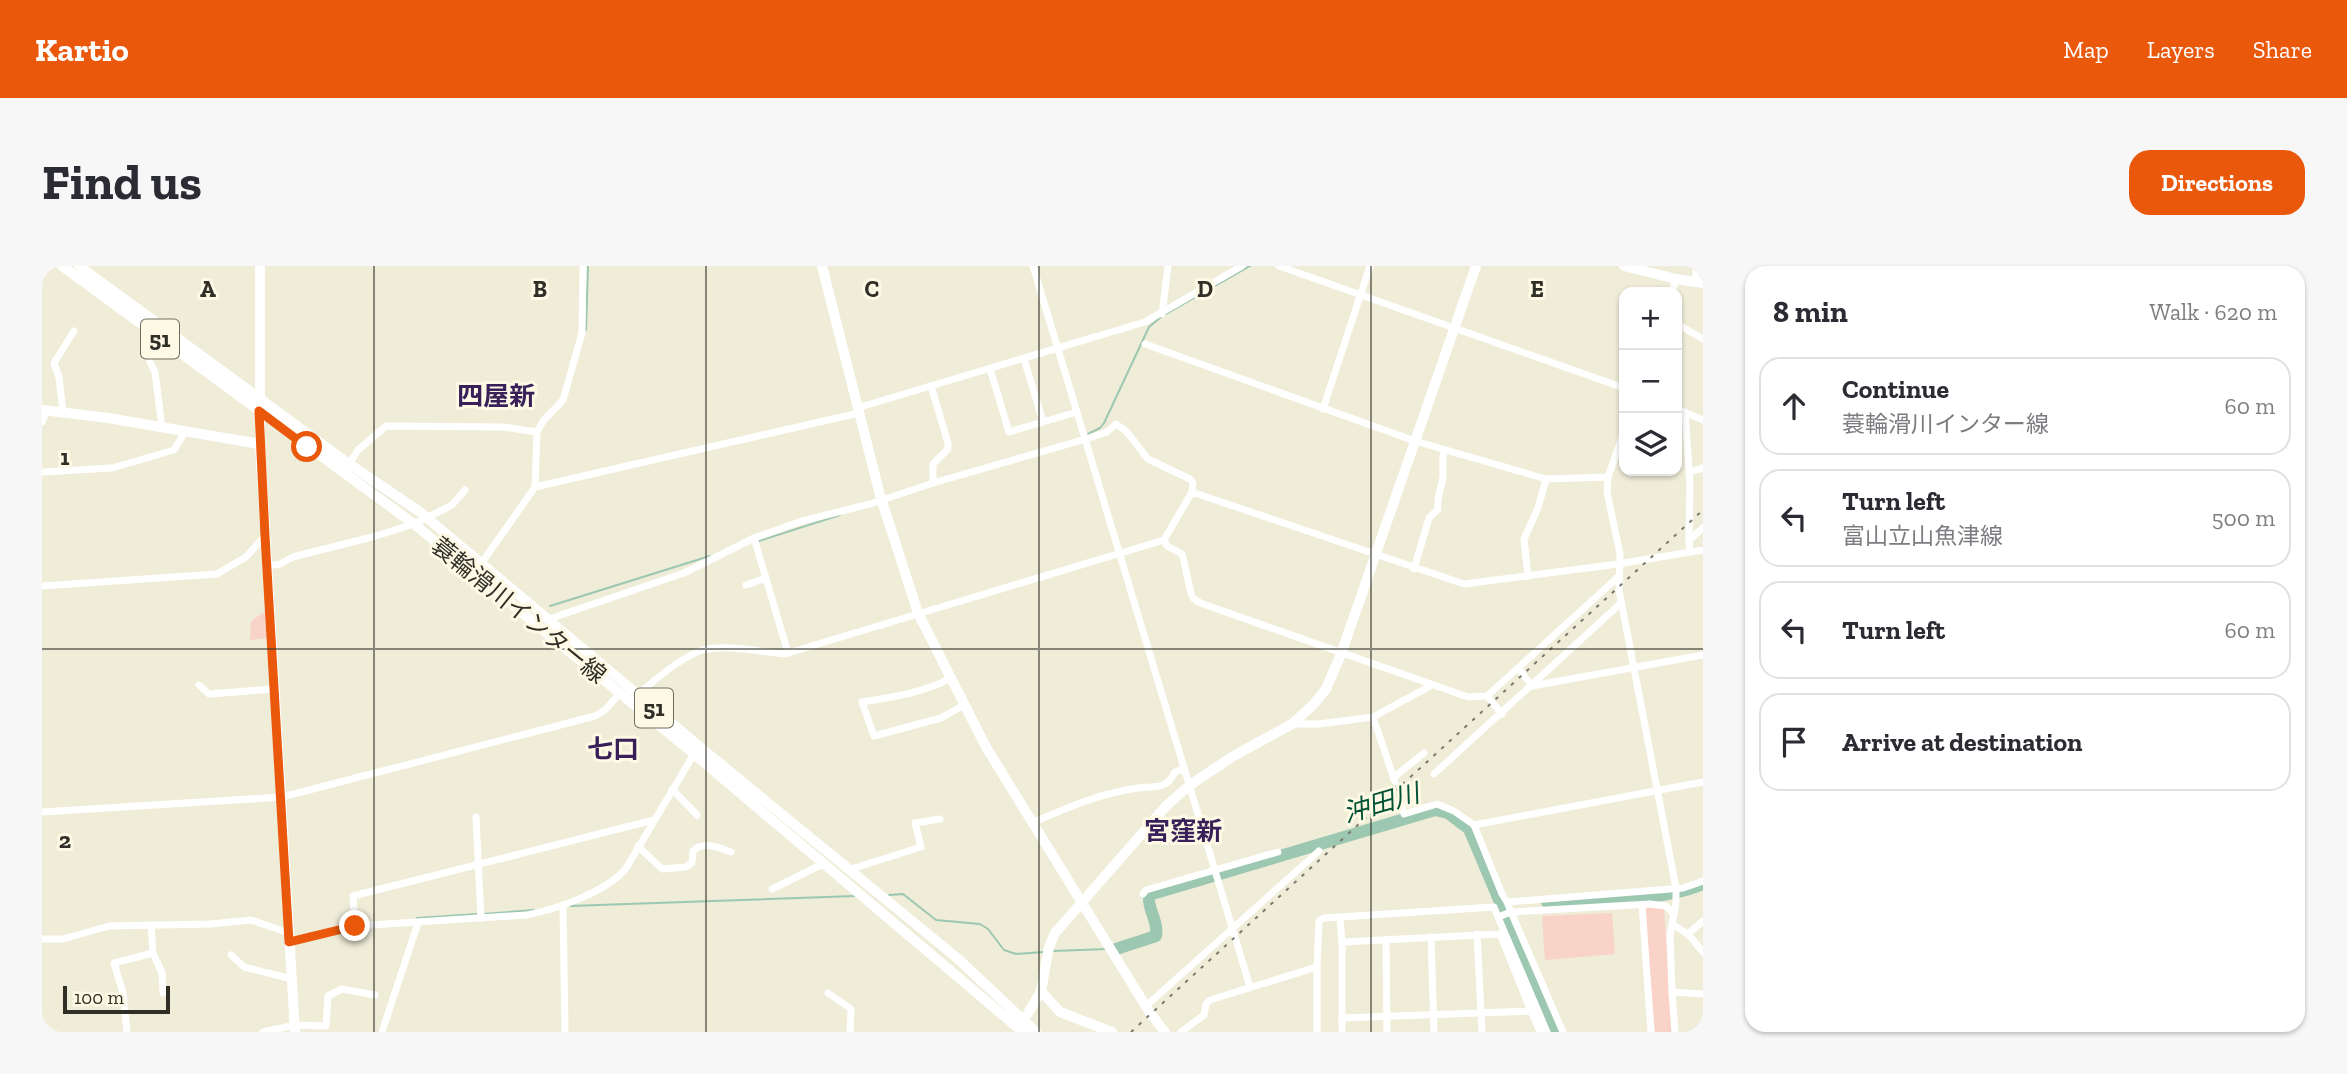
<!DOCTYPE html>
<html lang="en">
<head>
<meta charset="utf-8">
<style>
	body { margin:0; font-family:"Zilla Slab","Noto Sans JP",serif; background:#f7f7f7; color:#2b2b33 }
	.controls { position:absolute; right:21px; top:21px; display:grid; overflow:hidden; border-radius:14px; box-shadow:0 2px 5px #0004 }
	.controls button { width:63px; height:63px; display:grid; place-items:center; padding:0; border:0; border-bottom:2px solid #e1e1e2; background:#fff; color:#2b2b33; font:35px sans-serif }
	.scale { position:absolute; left:21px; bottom:18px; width:107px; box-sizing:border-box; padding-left:7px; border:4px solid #302f27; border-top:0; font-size:19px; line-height:24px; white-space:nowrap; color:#302f27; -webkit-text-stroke:5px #fdf9e5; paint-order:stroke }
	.stop { position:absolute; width:21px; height:21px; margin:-16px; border:5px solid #ea580c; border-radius:50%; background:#fff }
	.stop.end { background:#ea580c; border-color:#fff; box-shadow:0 2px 7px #0008 }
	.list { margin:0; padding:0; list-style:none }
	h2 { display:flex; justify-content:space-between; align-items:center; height:91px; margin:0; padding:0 28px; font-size:30px }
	h2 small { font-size:23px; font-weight:400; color:#7c7c81 }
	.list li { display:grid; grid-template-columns:46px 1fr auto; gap:21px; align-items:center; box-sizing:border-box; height:98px; margin:0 14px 14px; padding:0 14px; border:2px solid #e1e1e2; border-radius:21px }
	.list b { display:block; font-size:26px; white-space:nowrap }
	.list p { margin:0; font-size:23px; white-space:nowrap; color:#7c7c81 }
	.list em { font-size:23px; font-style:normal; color:#7c7c81 }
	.icon { flex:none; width:38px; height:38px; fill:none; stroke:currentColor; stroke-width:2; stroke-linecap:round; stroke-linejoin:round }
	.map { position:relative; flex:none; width:1661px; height:766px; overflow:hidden; border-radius:21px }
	header { display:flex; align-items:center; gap:42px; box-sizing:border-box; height:98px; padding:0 35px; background:#ea580c; color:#fff }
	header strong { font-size:33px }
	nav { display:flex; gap:38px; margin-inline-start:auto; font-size:24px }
	.intro { display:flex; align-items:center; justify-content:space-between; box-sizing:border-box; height:168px; padding:0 42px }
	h1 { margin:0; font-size:49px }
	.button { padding:18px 32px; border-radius:21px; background:#ea580c; color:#fff; font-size:24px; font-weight:700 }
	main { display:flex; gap:42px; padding:0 42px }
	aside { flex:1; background:#fff; border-radius:21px; box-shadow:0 2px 5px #0004 }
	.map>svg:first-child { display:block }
	.green { fill:#f9d3c8 }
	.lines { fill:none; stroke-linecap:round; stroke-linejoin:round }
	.stream { stroke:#9cc7b0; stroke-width:2 }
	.river { stroke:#9cc7b0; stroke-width:12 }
	.street-tunnel { stroke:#c9c6b5; stroke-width:7; stroke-dasharray:7 3.5; stroke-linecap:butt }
	.street { stroke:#fff; stroke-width:7 }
	.secondary { stroke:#fff; stroke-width:10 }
	.primary { stroke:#fff; stroke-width:10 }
	.rail { stroke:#7b796d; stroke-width:2; stroke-dasharray:3.5 7; stroke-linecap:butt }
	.route { stroke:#ea580c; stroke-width:9 }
	.grid { fill:none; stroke:#302f27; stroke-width:2; stroke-opacity:0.55 }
	.labels { text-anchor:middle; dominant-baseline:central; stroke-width:6; stroke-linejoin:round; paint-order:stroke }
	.shield { fill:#fdf9e5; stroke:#6e6c60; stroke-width:2 }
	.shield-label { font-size:23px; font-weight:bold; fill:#302f27 }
	.street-label { font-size:24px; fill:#302f27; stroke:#fdf9e5 }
	.neighbourhood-label { font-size:26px; font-weight:bold; fill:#392059; stroke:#fdf9e5 }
	.water-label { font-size:26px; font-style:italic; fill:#005235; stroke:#fdf9e5 }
	.grid-label { font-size:23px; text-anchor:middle; font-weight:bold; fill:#302f27; stroke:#fdf9e5; stroke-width:6; stroke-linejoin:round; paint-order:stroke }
</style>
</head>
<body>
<header>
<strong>Kartio</strong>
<nav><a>Map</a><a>Layers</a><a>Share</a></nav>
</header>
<div class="intro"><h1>Find us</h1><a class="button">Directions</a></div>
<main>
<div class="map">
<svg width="1661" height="766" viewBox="0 0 1661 766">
	<rect width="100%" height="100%" fill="#efecd8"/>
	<g class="green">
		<polygon points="224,345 225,372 208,374 209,355"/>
		<polygon points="1604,641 1622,642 1630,766 1613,766 1602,647"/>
		<polygon points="1570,647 1573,688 1503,694 1500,650"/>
	</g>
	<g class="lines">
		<g class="stream">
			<polyline points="1124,48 1208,0"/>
			<polyline points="544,64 546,0"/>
			<polyline points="1046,168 1058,162 1062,157 1107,61 1119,51"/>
			<polyline points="717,275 798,249"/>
			<polyline points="508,340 668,290"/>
			<polyline points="847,629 861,628 894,654 938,658 946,663 962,684 974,688 1002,686"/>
			<polyline points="528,640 813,630"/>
			<polyline points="441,648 492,644"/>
			<polyline points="375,652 436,648"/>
			<polyline points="1011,685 1065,683"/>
		</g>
		<g class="river">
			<path d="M1505 636C1554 633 1616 637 1661 618"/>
			<path d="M1074 683 1114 670C1117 656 1105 643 1107 629L1393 544 1406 547 1427 563 1513 766"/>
		</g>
		<polyline class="street-tunnel" points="1353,516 1358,534"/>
		<g class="street">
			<polyline points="991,0 1208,721"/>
			<polyline points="1237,0 1582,122"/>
			<polyline points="1654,0 1654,16"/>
			<polyline points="1630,26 1634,13"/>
			<polyline points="1120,48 1126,0"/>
			<polyline points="1635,58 1661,73"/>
			<polyline points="1103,78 1373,175 1504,213 1566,211"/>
			<polyline points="982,93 1001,156"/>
			<polyline points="108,96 113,106 120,162"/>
			<polyline points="948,103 967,166 1035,146"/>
			<polyline points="815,142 1103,56 1200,0"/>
			<polyline points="1281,143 1328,0"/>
			<polyline points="1635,143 1661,154"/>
			<polyline points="21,147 17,111 12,97 32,65"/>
			<polyline points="1643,147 1648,217 1647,274"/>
			<polyline points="0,156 4,145"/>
			<polyline points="1582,166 1566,211 1565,226 1578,288 1577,324 1634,622 1634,636 1628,669 1630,726"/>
			<polyline points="305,202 316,184 344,160 462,161 495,166"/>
			<polyline points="0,206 70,202 132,184 143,166"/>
			<polyline points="1647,206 1661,202"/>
			<polyline points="891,217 1044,173 1065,166 1074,158 1084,165 1106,193 1148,213 1151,217 1150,226"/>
			<polyline points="493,221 817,147"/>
			<polyline points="712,272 760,255 828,238 891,217 891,198 906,183 906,177 889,120"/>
			<path d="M1122 274 1125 280 1140 288C1143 296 1148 329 1151 332 1153 334 1158 337 1161 338L1426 431 1445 430 1476 402 1490 420"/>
			<polyline points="1648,286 1647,274 1661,262"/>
			<polyline points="225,300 238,298 251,291 334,270 372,258 410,239 423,224"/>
			<path d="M1372 303 1387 252 1396 243C1394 230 1401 220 1401 208 1401 199 1400 193 1402 184"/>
			<polyline points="429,307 439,298 493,221 495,166 501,155 521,134 540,67 541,0"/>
			<polyline points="1486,310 1482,273 1496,242 1504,213"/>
			<polyline points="704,319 724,312"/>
			<polyline points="0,320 175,308 204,291 223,270"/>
			<polyline points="507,353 642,307 712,272 746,387"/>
			<polyline points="1476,402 1576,311"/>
			<path d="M909 412C881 427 851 431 820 436L832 470 899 452 922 439"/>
			<polyline points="157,419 167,428 232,423"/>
			<polyline points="1490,420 1661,389"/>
			<path d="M594 430C611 415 640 390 661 384 686 378 718 386 743 388L1122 274 1150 226 1422 318 1576 298 1661 284"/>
			<polyline points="1445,430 1460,448"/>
			<polyline points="1331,451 1353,516"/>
			<polyline points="1250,458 1277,458 1331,451 1390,419"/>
			<polyline points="1392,508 1579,337"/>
			<polyline points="1351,512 1382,487"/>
			<polyline points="630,523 655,549"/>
			<polyline points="1358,534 1362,548 1395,538 1412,545 1432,559 1460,628 1465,636"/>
			<polyline points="0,546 240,531 553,450 563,444 578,427"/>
			<polyline points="434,551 439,652"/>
			<path d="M990 557C1025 542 1058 527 1096 522 1115 519 1123 525 1133 506L1142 503"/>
			<polyline points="1432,559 1661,516"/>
			<path d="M596 580 620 603 644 601 650 597 651 585C662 575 676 581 689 586"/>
			<polyline points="806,604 879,581 873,557 898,553"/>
			<polyline points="730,623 781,598"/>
			<polyline points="1101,628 1104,624 1236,586"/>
			<polyline points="521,639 523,766"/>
			<polyline points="1600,639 1609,766"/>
			<polyline points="1632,648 1624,640 1608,638 1469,646 1465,636 1641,622 1661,615"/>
			<polyline points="1298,651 1452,641 1456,651"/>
			<polyline points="1630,658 1646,668 1661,686"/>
			<polyline points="109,659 111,687 120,707 121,727"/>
			<polyline points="313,660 311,630 612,554"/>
			<polyline points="1435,668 1440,766"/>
			<polyline points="1646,668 1661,655"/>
			<polyline points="1389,671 1392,766"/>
			<polyline points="0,673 21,673 67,660 169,658 209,654 247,667"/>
			<polyline points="1344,673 1345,766"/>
			<path d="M247 676 313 660 485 649C515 643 561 627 583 604L652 488"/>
			<polyline points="189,689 202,701 250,713"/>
			<polyline points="786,727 809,743 808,766"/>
			<polyline points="1104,740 1277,585"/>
			<polyline points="1489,745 1498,766"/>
			<polyline points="1300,752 1489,745 1458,668 1300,676"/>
			<polyline points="85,766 81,727 72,697 111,687"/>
			<polyline points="221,766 253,759 284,760 286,730 300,723 333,729"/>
			<polyline points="340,766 376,657"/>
			<polyline points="1139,766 1162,749 1164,738 1168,734 1275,701 1277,655 1282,652 1298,651 1300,676 1300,766"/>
			<polyline points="1275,766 1275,701"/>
			<polyline points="1505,766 1456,651 1469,646 1521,766"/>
			<polyline points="1633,766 1630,726 1661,728"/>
		</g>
		<g class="secondary">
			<polyline points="780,0 838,229 876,347 944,481 1108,747 1123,766"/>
			<polyline points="1582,0 1634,13 1661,17"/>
			<polyline points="0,144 66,152 218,178"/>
			<polyline points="999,725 1007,681 1013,667 1124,540 1148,519 1190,491 1250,458 1271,439 1284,423 1299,388 1434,0"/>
			<polyline points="980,762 982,754 999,725 1018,746 1070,766"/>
		</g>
		<g class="primary">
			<polyline points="20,0 372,258 652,488 981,766"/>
			<polyline points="37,0 307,198 378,246 664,486 915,692 994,766"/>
			<polyline points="218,0 218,178 253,766"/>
		</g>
		<polyline class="rail" points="1089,766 1661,244"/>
	</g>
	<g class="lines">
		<polyline class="route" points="265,181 217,145 223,270 247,676 313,660"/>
	</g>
	<path class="grid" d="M332 0V766M664 0V766M997 0V766M1329 0V766M0 383H1661"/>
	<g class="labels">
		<g class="shield">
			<rect x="99" y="53.5" width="38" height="39" rx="5"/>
			<rect x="593" y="422.5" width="38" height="39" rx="5"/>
		</g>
		<g class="shield-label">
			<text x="118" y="73">51</text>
			<text x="612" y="442">51</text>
		</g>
		<g class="street-label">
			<text transform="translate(477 344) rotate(39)">蓑輪滑川インター線</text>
		</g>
		<g class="neighbourhood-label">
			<text x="454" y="130">四屋新</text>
			<text x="571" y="483">七口</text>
			<text x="1141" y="565">宮窪新</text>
		</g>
		<g class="water-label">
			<text transform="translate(1339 537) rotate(-16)">沖田川</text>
		</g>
	</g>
	<g class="grid-label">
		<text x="166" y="31">A</text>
		<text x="498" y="31">B</text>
		<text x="830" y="31">C</text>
		<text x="1163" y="31">D</text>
		<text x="1495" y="31">E</text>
		<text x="23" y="199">1</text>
		<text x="23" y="582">2</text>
	</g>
</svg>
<div class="controls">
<button>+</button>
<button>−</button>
<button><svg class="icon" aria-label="layers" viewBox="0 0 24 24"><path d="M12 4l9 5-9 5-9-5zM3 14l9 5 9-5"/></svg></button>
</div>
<div class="scale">100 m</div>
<div class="stop" style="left:265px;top:181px"></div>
<div class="stop end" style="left:313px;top:660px"></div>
</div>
<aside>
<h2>8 min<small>Walk · 620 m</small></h2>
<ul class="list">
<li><svg class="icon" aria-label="ahead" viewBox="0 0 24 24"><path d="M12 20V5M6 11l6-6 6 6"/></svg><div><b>Continue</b><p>蓑輪滑川インター線</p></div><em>60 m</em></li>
<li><svg class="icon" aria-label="left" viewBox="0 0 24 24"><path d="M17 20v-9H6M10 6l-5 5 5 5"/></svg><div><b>Turn left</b><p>富山立山魚津線</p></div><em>500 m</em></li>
<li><svg class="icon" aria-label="left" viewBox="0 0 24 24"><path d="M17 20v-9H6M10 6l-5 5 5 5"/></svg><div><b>Turn left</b></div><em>60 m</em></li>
<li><svg class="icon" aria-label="arrive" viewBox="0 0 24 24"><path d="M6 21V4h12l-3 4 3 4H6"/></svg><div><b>Arrive at destination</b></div></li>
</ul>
</aside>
</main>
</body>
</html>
